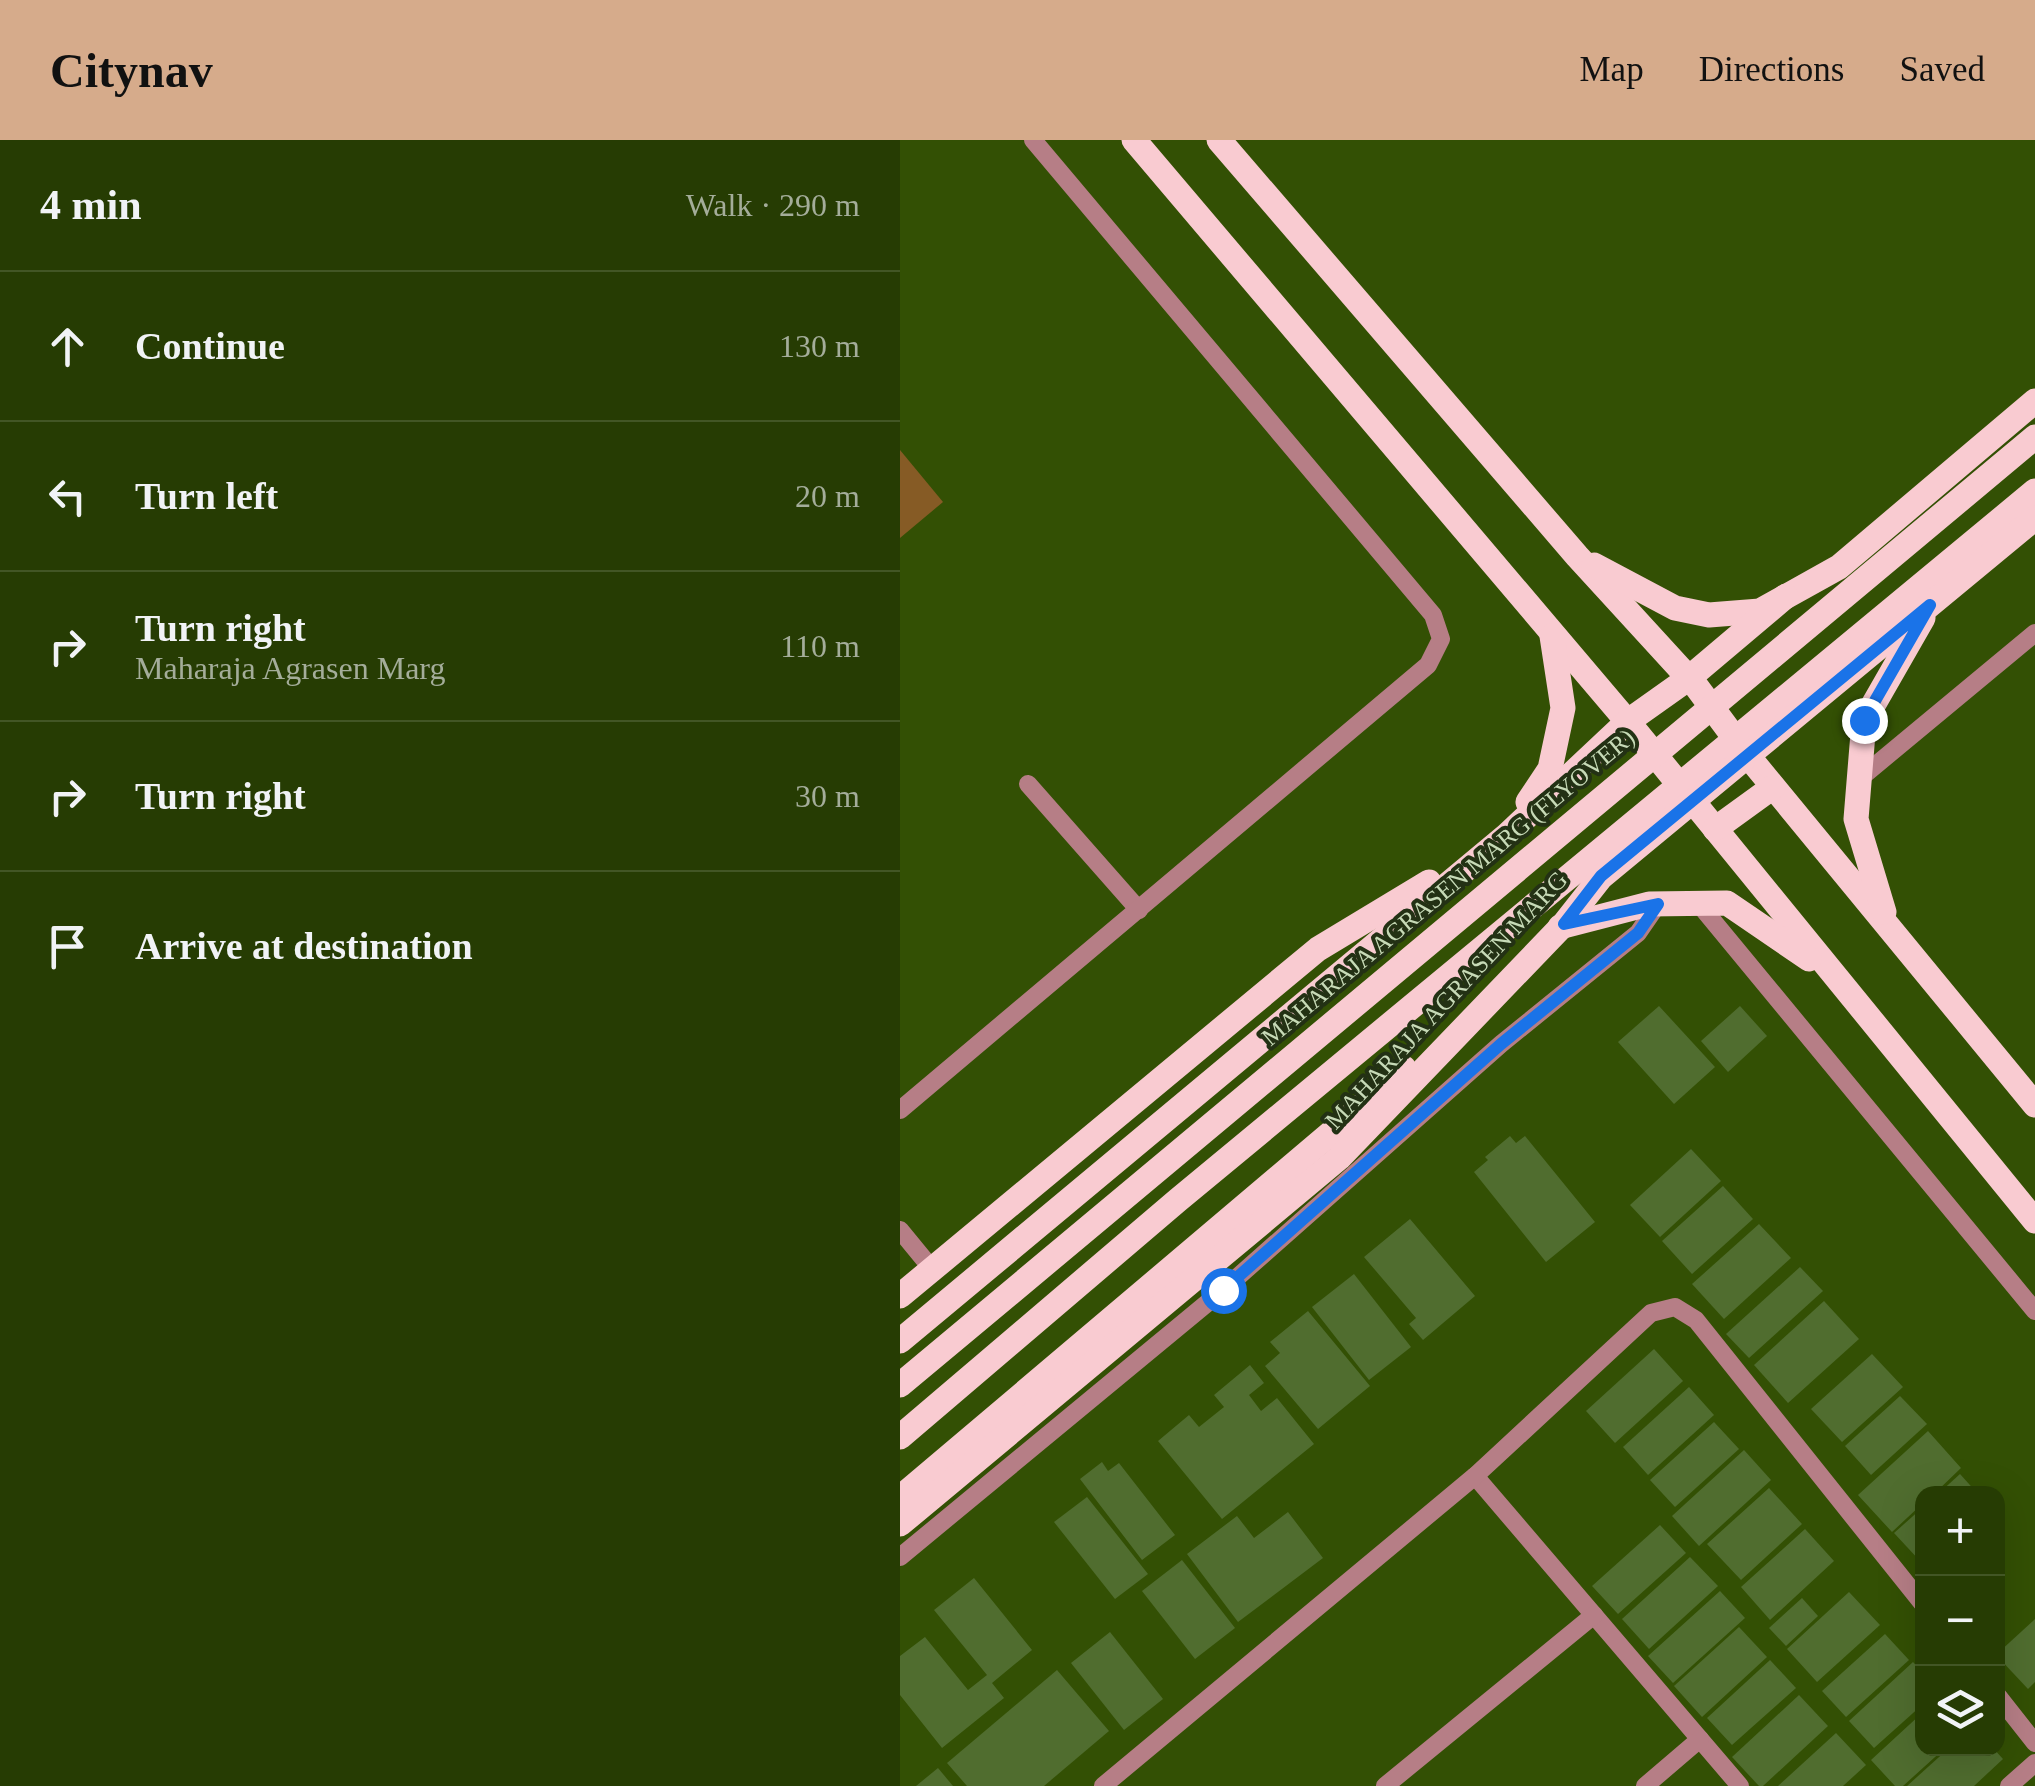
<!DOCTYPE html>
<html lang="en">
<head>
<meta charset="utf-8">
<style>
	body { margin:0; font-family:"Times New Roman",serif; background:#324712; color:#f1f3f6 }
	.controls { position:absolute; right:30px; bottom:30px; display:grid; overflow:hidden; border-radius:20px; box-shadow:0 10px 40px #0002 }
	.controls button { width:90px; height:90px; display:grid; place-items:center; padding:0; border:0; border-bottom:2px solid #425625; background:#263c03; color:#f1f3f6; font:50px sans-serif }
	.stop { position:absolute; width:30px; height:30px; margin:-22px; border:8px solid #1a73e8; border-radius:50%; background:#fff }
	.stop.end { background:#1a73e8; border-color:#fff; box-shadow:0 2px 10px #0008 }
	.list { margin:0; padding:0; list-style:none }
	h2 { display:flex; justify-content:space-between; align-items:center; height:130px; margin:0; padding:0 40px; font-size:42px }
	h2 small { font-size:32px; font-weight:400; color:#a4ad9a }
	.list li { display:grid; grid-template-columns:65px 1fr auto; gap:30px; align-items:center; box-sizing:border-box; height:150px; padding:0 40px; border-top:2px solid #425625 }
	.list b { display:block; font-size:38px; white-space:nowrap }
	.list p { margin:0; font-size:32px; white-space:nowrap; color:#a4ad9a }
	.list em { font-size:32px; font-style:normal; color:#a4ad9a }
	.icon { flex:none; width:55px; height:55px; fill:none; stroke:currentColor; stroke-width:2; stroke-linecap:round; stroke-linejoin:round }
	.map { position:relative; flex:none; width:1135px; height:1646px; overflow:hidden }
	header { display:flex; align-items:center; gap:60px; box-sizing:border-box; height:140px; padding:0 50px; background:#d6ab8b; color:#111 }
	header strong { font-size:48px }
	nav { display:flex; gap:55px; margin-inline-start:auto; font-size:35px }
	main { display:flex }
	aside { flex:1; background:#263c03 }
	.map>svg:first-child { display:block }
	.green { fill:#865b25 }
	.building { fill:#506d2f }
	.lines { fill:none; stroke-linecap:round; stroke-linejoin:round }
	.minor { stroke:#b67e86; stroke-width:18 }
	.major { stroke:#f9cbd1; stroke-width:25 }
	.route { stroke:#1a73e8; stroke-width:12 }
	.labels { text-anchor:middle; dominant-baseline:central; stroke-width:8; stroke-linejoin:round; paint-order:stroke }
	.street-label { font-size:25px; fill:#c7dab7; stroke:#233114 }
</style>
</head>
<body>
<header>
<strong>Citynav</strong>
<nav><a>Map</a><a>Directions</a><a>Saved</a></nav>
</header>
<main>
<aside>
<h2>4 min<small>Walk · 290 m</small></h2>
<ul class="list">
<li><svg class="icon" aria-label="ahead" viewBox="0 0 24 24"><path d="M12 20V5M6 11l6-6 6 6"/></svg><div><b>Continue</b></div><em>130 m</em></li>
<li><svg class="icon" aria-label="left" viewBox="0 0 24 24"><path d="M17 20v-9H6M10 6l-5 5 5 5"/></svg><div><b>Turn left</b></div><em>20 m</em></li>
<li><svg class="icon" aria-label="right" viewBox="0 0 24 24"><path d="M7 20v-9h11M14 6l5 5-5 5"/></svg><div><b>Turn right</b><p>Maharaja Agrasen Marg</p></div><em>110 m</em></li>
<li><svg class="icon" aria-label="right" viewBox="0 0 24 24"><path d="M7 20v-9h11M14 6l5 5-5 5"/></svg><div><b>Turn right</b></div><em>30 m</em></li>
<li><svg class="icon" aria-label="arrive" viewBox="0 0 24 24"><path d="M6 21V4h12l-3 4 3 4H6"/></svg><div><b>Arrive at destination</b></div></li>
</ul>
</aside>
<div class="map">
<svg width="1135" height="1646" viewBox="0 0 1135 1646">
	<rect width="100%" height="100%" fill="#335004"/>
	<polygon class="green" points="0,310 43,362 0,398"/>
	<g class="building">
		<polygon points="759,866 815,927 774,964 718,902"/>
		<polygon points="840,866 867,896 828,932 801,901"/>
		<polygon points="610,996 616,1003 625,996 695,1082 646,1122 574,1032 588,1020 585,1017"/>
		<polygon points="791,1009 821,1041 760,1097 730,1065"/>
		<polygon points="823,1046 853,1079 792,1134 762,1101"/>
		<polygon points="510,1079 575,1156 523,1200 509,1184 516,1178 464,1117"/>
		<polygon points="859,1084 891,1118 824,1179 792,1144"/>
		<polygon points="900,1127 923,1151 849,1218 826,1194"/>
		<polygon points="454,1134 511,1207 469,1240 412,1167"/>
		<polygon points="924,1161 959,1199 888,1263 854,1225"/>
		<polygon points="408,1171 470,1246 418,1289 365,1226 380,1213 370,1202"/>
		<polygon points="754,1209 783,1241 715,1303 686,1271"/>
		<polygon points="972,1214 1003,1247 942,1302 911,1269"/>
		<polygon points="350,1225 364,1243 349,1255 361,1271 377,1258 414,1304 322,1379 258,1301 289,1275 299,1287 324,1267 314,1255"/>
		<polygon points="789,1247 814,1275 748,1335 723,1307"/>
		<polygon points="1000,1256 1027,1284 971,1335 945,1306"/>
		<polygon points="814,1282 839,1309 775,1367 750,1340"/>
		<polygon points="1028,1291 1061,1328 1034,1354 1022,1354 1022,1364 992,1392 958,1355"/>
		<polygon points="844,1310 871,1340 799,1406 772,1376"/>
		<polygon points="202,1322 208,1331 219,1323 275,1395 242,1420 180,1339"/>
		<polygon points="1060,1334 1078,1354 1038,1354"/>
		<polygon points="869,1348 902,1384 841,1440 807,1404"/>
		<polygon points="187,1357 248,1434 215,1459 154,1382"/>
		<polygon points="1022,1368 1022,1418 1020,1421 994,1393"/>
		<polygon points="388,1372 423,1418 338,1482 287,1414 337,1376 354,1398"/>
		<polygon points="760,1385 786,1413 718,1474 692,1446"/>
		<polygon points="905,1389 934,1421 870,1480 841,1447"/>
		<polygon points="790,1417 818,1446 749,1509 722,1479"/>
		<polygon points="282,1420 335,1488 295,1519 242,1451"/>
		<polygon points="74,1438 132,1510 92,1543 104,1558 42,1608 0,1555 0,1516 25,1497 68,1550 87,1535 34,1470"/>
		<polygon points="820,1451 845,1478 773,1543 748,1516"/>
		<polygon points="949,1452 980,1485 917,1542 887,1509"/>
		<polygon points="902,1458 918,1476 886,1506 869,1488"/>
		<polygon points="1135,1479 1135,1542 1128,1549 1098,1517 1098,1513"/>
		<polygon points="839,1487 867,1517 802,1577 774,1546"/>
		<polygon points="210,1492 263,1559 224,1590 171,1523"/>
		<polygon points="985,1494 1009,1520 946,1577 922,1551"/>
		<polygon points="870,1520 896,1548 832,1605 807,1578"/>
		<polygon points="1013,1522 1022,1532 1022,1565 974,1608 949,1581"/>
		<polygon points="157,1530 209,1591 144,1646 67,1646 47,1623"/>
		<polygon points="899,1555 928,1586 863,1646 859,1646 832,1617"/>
		<polygon points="1022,1573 1022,1608 1045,1608 1003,1646 995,1646 971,1620"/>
		<polygon points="936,1593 966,1625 943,1646 878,1646"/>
		<polygon points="1049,1608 1093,1608 1103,1619 1074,1646 1007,1646"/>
		<polygon points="38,1628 53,1646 16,1646"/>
	</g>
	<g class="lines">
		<g class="minor">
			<polyline points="959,639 1135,493"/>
			<polyline points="128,644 239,770"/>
			<polyline points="799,764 1135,1171"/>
			<polyline points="0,970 528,525 541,499 533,475 133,0"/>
			<polyline points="0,1090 32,1129"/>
			<polyline points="575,1336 840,1646"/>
			<polyline points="0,1417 323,1150 601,904 738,793 758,764"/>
			<polyline points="1098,1556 1135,1603"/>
			<polyline points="203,1646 575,1336 751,1173 775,1167 796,1180 1022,1463"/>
			<polyline points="485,1646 694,1475"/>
			<polyline points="745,1646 800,1599"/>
			<polyline points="1109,1646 1135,1623"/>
		</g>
		<g class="major">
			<polyline points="234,0 738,594 1135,1081"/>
			<polyline points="319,0 677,416 796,546 848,616 1135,965"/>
			<polyline points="694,425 775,468 809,475 860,471 939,427 1135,261"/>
			<polyline points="628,662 650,629 663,568 652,496"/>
			<polyline points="815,689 873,647"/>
			<polyline points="984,772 956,679 964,581 1023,478"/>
			<polyline points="660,787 749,764 827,763 909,819"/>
			<polyline points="0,1156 418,809 529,742"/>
			<polyline points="0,1201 607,695 727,582 789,538 886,456"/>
			<polyline points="0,1245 1135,297"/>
			<polyline points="0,1297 278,1060 1135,351"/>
			<polyline points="0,1358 438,987 504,928"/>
			<polyline points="0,1384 439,1018 664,784 701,737 1135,378"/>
		</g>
	</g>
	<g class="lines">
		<polyline class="route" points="323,1150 601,904 738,793 758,764 664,784 701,736 1030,465 964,580"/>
	</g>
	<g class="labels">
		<g class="street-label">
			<text transform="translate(548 747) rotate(-40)">MAHARAJA AGRASEN MARG (FLYOVER)</text>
			<text transform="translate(546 860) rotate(-47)">MAHARAJA AGRASEN MARG</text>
		</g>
	</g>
</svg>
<div class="controls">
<button>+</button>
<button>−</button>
<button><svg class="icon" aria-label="layers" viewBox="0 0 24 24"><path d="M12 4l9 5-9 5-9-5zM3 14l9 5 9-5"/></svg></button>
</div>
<div class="stop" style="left:323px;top:1150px"></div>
<div class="stop end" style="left:964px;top:580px"></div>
</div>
</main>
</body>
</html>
